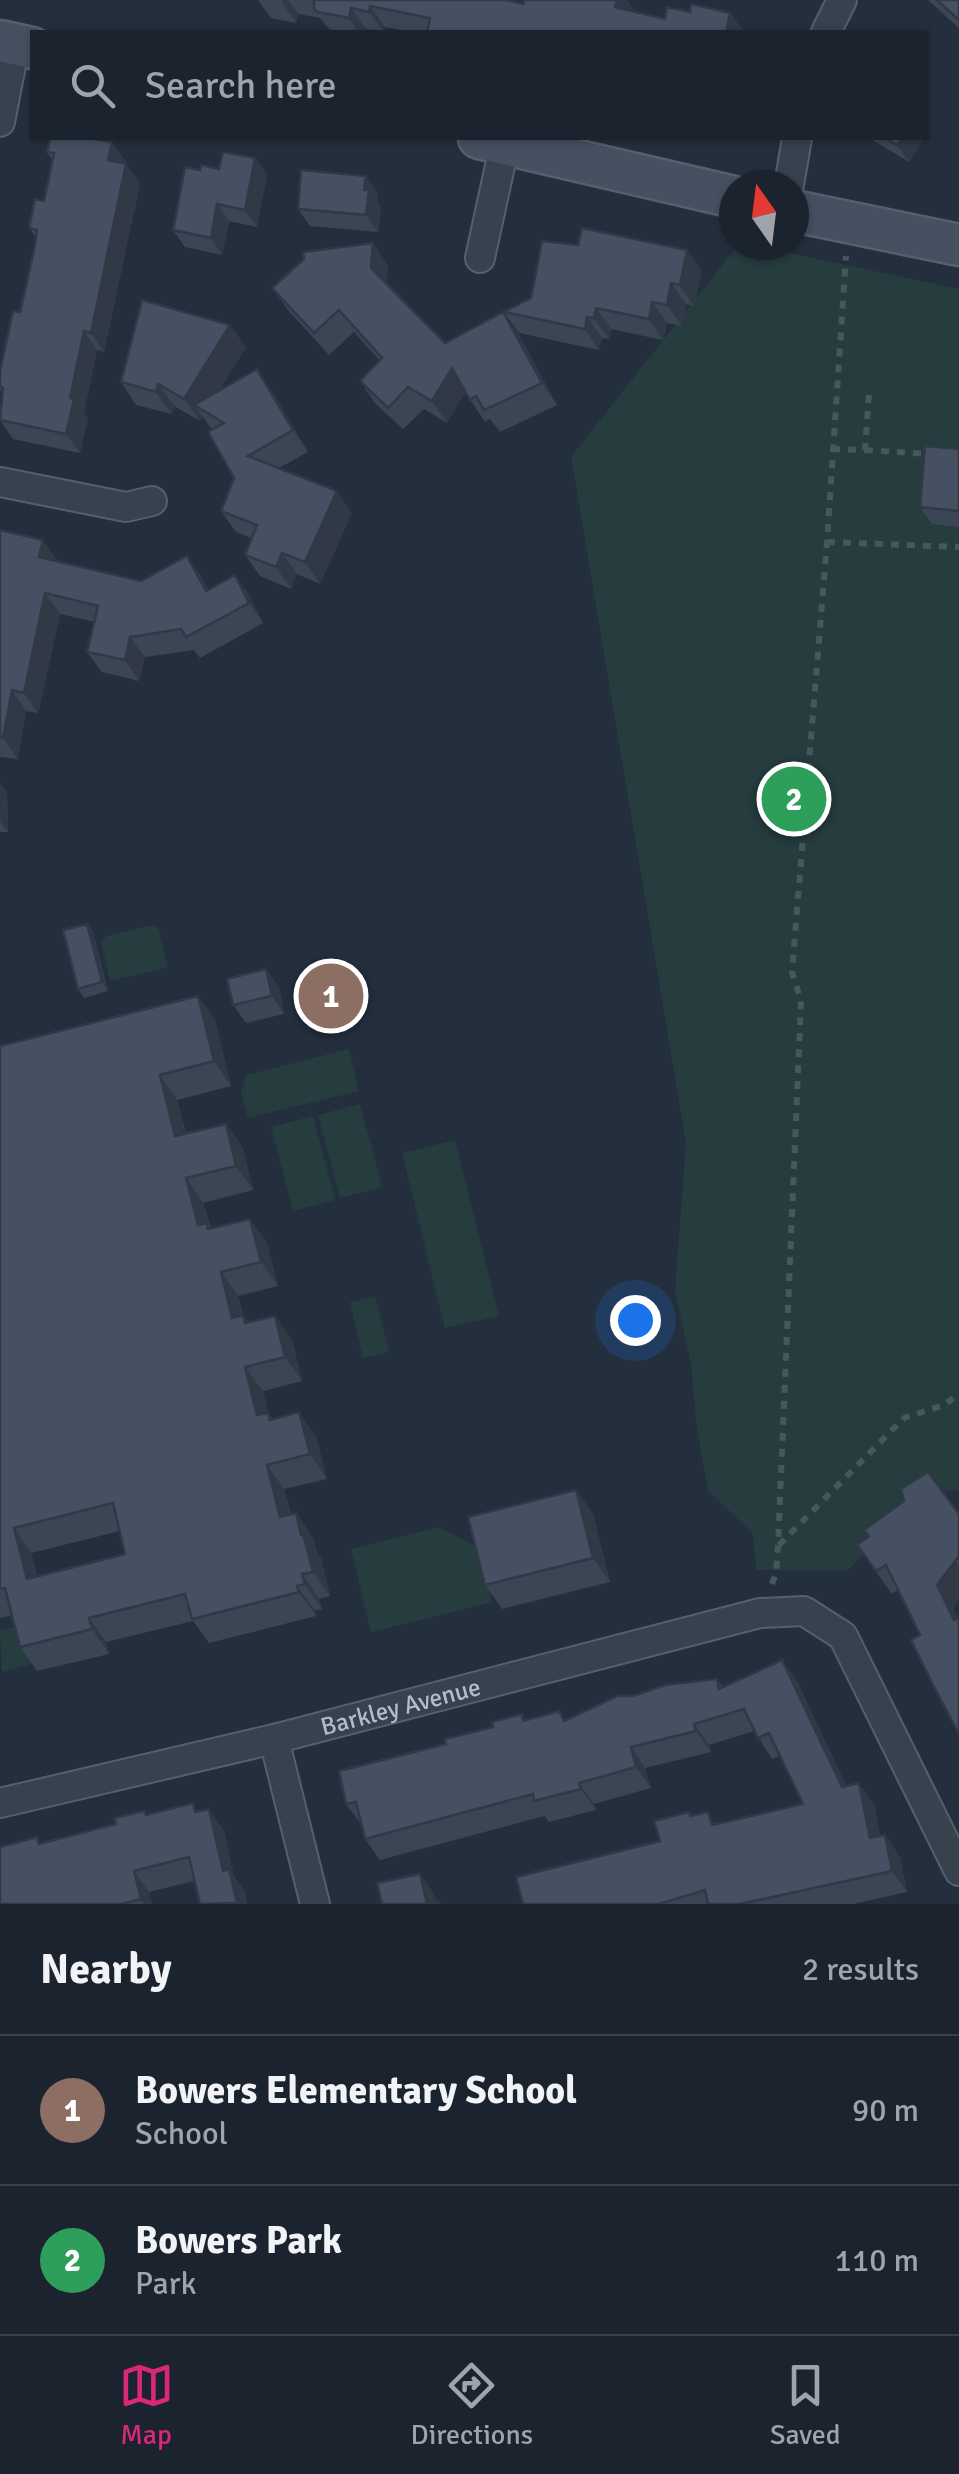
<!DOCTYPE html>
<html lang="en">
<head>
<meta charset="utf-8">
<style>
	body { margin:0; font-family:Signika,sans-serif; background:#282f3a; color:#f1f3f6 }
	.compass { position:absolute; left:719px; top:170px; width:90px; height:90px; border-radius:50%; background:#1b232e; box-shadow:0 2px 8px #0004; rotate:346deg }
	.you { position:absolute; left:635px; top:1320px; width:35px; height:35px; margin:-25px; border:8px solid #fff; border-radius:50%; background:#1a73e8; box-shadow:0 0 0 15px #1a73e833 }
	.badge { display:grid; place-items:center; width:65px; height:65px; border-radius:50%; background:#db2777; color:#fff; font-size:32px; font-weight:700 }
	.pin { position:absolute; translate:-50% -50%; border:5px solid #fff; box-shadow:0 2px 10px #0006 }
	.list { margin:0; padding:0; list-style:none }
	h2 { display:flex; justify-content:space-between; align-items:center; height:130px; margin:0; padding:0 40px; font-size:42px }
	h2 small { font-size:32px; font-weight:400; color:#a0a4aa }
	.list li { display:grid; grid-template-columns:65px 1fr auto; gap:30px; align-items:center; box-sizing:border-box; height:150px; padding:0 40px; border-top:2px solid #39404a }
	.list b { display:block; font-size:38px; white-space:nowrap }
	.list p { margin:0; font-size:32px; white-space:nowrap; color:#a0a4aa }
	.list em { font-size:32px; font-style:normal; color:#a0a4aa }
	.icon { flex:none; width:55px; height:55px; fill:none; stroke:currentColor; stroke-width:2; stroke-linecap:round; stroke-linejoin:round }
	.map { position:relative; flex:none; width:959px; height:1904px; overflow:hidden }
	.search { position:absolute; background:#1b232e; box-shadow:0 2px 8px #0004; left:30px; right:30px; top:30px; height:110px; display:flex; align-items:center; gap:25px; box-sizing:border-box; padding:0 35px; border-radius:0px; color:#a0a4aa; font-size:38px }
	.sheet { height:430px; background:#1b232e }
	nav { display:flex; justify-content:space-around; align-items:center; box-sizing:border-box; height:140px; border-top:2px solid #39404a; background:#1b232e; font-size:28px; color:#a0a4aa }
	nav a { display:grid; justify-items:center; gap:5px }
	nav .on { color:#db2777 }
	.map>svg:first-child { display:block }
	.green { fill:#263c3f }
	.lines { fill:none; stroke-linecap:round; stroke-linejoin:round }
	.street-casing { stroke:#565f6c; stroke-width:32 }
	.secondary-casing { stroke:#565f6c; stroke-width:45 }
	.path { stroke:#44595c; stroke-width:6; stroke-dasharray:8 8; stroke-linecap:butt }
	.street { stroke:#38414e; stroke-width:28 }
	.secondary { stroke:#465061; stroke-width:40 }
	.wall { fill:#3b4654; fill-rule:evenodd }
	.shaded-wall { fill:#303945 }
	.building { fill:#455162; stroke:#303945; stroke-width:2.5; fill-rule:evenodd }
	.labels { text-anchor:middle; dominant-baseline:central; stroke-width:9; stroke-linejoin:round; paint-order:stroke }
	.street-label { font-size:25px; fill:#b4bcc9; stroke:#1d2633 }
</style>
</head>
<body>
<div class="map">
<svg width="959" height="1904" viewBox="0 0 959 1904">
	<rect width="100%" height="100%" fill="#242f3e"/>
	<g class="green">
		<polygon points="738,245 752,245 959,289 959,1490 926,1492 847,1571 756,1570 753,1534 708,1490 697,1430 691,1365 675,1291 686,1142 571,457"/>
		<polygon points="153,925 158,927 168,967 110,981 101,941 107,936"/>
		<polygon points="349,1049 359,1091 248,1118 241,1093 246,1075"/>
		<polygon points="360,1104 382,1187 340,1198 318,1115"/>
		<polygon points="313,1116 335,1200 293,1211 271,1127"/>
		<polygon points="455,1140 499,1316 445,1328 402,1153"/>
		<polygon points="375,1296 389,1352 363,1358 350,1302"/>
		<polygon points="439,1527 479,1548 492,1602 371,1632 351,1549"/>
		<polygon points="25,1624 35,1663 2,1672 0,1630"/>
	</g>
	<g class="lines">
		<g class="street-casing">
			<g id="street">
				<polyline points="826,32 842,0"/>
				<polyline points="0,122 15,45"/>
				<polyline points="789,185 797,138"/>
				<polyline points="480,258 505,143"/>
				<polyline points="0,482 126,507 152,501"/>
				<polyline points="274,1739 315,1904"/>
				<path id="s1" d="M0 1803 274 1739 760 1613 804 1611 843 1636 959 1871"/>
			</g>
		</g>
		<g class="secondary-casing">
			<g id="secondary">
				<polyline points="0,41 32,48"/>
				<polyline points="479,138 734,197"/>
				<polyline points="794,211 959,245"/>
			</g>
		</g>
		<g class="path">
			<polyline points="832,449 865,450 869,393"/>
			<polyline points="865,450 928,454"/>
			<polyline points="827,542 959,547"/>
			<polyline points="779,1545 904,1418 944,1405 959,1394"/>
			<polyline points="772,1584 776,1573 778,1546 801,1001 792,972 827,542 846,256"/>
		</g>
		<use href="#street" class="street"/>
		<use href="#secondary" class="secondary"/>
	</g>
	<g class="wall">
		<polygon points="258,0 507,0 523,4 634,10 633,11 665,19 690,12 730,13 744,32 412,32 385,27 384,32 366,29 365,32 332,32 320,18 298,14 296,23 271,18"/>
		<polygon points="928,0 959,0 959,28"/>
		<polygon points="869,138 924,138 909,162"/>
		<polygon points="47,152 126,161 125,164 140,183 104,352 97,350 84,412 88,418 80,453 13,439 0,420 3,394 0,390 0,371 20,312 36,237 29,228 44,201 52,160"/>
		<polygon points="255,158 267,175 257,227 229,221 222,255 185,247 173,230 200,170 219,169"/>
		<polygon points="378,193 377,202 381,207 378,232 310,226 298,209"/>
		<polygon points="388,265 386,284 445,343 503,312 518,333 557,405 500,432 490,419 485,422 465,392 447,423 424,409 403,429 375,403 360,381 380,361 354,332 329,355 288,310 272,288"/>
		<polygon points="702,270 694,306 686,304 682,326 667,323 663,340 611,329 609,339 602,338 599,350 519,333 504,312"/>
		<polygon points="246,347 219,391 272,391 308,452 279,468 352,513 320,584 297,574 291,589 260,576 245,555 251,538 236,532 221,511 234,478 213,429 210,427 203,417 200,421 174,406 172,414 136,405 121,382"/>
		<polygon points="959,449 959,527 932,524 920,507"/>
		<polygon points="0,530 57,561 141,581 187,556 208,589 235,575 249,595 263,623 200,658 194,650 145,657 139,681 102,672 87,652 95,622 60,614 38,713 26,711 18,759 0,757"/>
		<polygon points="0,783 7,792 8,832 0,832"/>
		<polygon points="87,924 93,932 108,991 84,998 78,989"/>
		<polygon points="279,987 284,1014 246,1023 233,1005"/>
		<path d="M198 996 215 1020 231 1086 177 1100 186 1134 226 1124 243 1148 253 1190 203 1203 211 1228 250 1219 267 1243 278 1286 238 1296 243 1315 248 1322 275 1316 292 1340 302 1381 263 1391 268 1413 273 1419 316 1437 327 1479 284 1489 291 1514 296 1513 313 1538 317 1553 321 1558 330 1596 319 1599 322 1609 315 1610 316 1616 209 1643 193 1621 106 1642 109 1654 37 1671 20 1647 12 1615 0 1618V1046ZM120 1531 125 1554 37 1576 31 1553Z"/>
		<polygon points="576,1490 593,1514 610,1582 502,1609 485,1585"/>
		<polygon points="959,1514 959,1599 953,1608 958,1618 920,1635 898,1590 892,1594 857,1545 869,1536"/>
		<polygon points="782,1660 797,1681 846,1786 874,1804 880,1836 885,1835 900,1857 907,1892 853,1904 523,1904 660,1841 692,1816 717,1824 803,1804 780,1756 772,1759 754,1731 709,1745 711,1752 645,1768 651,1788 594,1804 596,1810 549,1822 545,1816 380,1860 365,1839 362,1825 346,1804 446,1744 526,1720 566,1720 633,1696 717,1679 723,1688"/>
		<polygon points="199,1811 224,1831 234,1877 244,1890 247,1904 200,1904 194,1881 149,1892 152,1904 0,1904 41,1843 81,1834 147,1815"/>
	</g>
	<g class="shaded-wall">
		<polygon points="282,0 288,0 298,14 296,23 282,2"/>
		<polygon points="617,0 627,0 634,10 630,28 615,7"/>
		<polygon points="370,6 385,27 384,32 369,12"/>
		<polygon points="351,8 366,29 365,32 359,32 349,18"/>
		<polygon points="730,13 744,32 726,32"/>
		<polygon points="902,138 924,138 909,162 897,145"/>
		<polygon points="112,142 126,161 121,179 108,160"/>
		<polygon points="255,158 267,175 257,227 245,210"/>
		<polygon points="126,164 140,183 104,352 91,333"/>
		<polygon points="366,176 378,193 377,202 381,207 378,232 366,215 364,190"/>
		<polygon points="217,204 229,221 222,255 211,238"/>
		<polygon points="373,243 388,265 386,290 371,268"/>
		<polygon points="687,250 702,270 694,306 680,285"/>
		<polygon points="671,283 686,304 682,326 667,305"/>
		<polygon points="652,302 667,323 663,340 649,319"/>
		<polygon points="596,308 611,329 609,339 594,318"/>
		<polygon points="503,312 518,333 557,405 542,383"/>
		<polygon points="587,317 602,338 599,350 585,329"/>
		<polygon points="230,325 246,347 206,412 194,405 203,417 200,421 184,399"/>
		<polygon points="84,331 97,350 84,412 88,418 80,453 66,434 70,398"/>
		<polygon points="452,368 467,389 447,423 432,401"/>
		<polygon points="257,369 272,391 308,452 293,430"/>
		<polygon points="158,384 174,406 172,414 156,392"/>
		<polygon points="337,491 352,513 320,584 305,562"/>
		<polygon points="43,540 57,560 53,577 39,557"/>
		<polygon points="282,553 297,574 291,589 276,567"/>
		<polygon points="187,556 201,576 220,611 206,591"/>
		<polygon points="235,575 249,595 263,623 249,603"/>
		<polygon points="45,593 60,614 38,713 24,693"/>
		<polygon points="130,637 145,657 139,681 125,660"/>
		<polygon points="12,690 26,711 18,759 3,738"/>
		<polygon points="0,783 7,792 8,832 0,821"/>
		<polygon points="87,924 93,932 108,991 102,982"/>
		<polygon points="266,969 279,987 284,1014 272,996"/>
		<polygon points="198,996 215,1020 231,1086 214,1061"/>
		<polygon points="160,1075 177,1100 192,1161 175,1136"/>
		<polygon points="226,1124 243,1148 253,1190 236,1166"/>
		<polygon points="186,1178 203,1203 209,1226 224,1247 198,1225"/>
		<polygon points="250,1219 267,1243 278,1286 261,1262"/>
		<polygon points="221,1272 238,1296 249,1342 232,1318"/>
		<polygon points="275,1316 292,1340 302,1381 285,1357"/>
		<polygon points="245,1367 263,1391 275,1440 257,1415"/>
		<polygon points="299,1412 316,1437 327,1479 310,1454"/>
		<polygon points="267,1465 284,1489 297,1542 280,1517"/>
		<polygon points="576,1490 593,1514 610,1582 593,1558"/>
		<polygon points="296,1513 313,1538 317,1553 321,1558 330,1596 313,1572"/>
		<polygon points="14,1528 31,1553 44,1603 27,1579"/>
		<polygon points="955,1560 959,1566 959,1599 953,1608 959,1620 954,1620 937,1585"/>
		<polygon points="302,1574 319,1599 322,1609 305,1584"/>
		<polygon points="297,1586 315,1610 316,1616 299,1592"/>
		<polygon points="89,1618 106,1642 109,1654 92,1629"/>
		<polygon points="782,1660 797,1681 857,1808 842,1787"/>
		<polygon points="694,1724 709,1745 711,1752 696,1731"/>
		<polygon points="631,1747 645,1768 651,1788 636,1767"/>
		<polygon points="579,1783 594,1804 596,1810 581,1789"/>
		<polygon points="859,1783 874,1804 885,1860 870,1838"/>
		<polygon points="209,1809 224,1831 234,1877 244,1890 247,1904 238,1904 233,1885 223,1871"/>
		<polygon points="885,1835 900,1857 907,1892 892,1871"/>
		<polygon points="134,1871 149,1892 152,1904 144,1904 141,1899"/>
		<polygon points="420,1874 435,1895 437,1904 427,1904"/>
	</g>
	<g class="building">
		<polygon points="314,0 507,0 523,4 524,0 617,0 615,7 665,19 667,7 690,12 691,4 730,13 726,32 427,32 430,18 370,6 369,12 351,8 349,18 317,12 314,9"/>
		<polygon points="937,0 959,0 959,20"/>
		<polygon points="50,138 89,138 112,142 108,160 126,164 91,333 84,331 70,398 74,399 66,434 0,420 3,388 0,387 0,371 13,311 20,312 34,250 37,230 29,228 35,199 44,201 54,153 47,152"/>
		<polygon points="885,138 902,138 897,145"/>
		<polygon points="223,152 255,158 245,210 217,204 211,238 173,230 185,167 200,170 201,165 219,169"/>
		<polygon points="301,170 366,176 364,190 369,190 366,215 298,209"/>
		<polygon points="582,228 687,250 680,285 671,283 667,305 652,302 649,319 596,308 594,318 587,317 585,329 504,312 531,298 542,241 578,245"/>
		<polygon points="373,243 371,268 445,343 503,312 542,383 484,410 476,396 470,400 452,368 432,401 408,387 388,408 360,381 382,358 339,310 314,333 272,288 304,259 303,252"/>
		<polygon points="142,300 230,325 184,399 158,384 156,392 121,382"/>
		<polygon points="257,369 293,430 248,456 337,491 305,562 282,553 276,567 245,555 257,525 221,511 234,478 208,432 224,423 194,405"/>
		<polygon points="925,446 959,449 959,511 920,507"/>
		<polygon points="0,530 43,540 39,557 141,581 187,556 206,591 235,575 249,603 186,637 181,629 130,637 125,660 87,652 98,606 45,593 24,693 12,690 3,738 0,738"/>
		<polygon points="87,924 102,982 78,989 63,930"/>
		<polygon points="266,969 272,996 233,1005 227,979"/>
		<path d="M198 996 214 1061 160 1075 175 1136 226 1124 236 1166 186 1178 198 1225 207 1223 208 1229 250 1219 261 1262 221 1272 232 1318 243 1315 245 1323 275 1316 285 1357 245 1367 257 1415 268 1413 270 1420 299 1412 310 1454 267 1465 280 1517 296 1513 301 1535 303 1534 313 1572 302 1574 305 1584 297 1586 299 1592 192 1619 185 1594 89 1618 92 1629 20 1647 5 1588 0 1589V1046ZM113 1503 125 1554 27 1579 14 1528Z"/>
		<polygon points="928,1472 959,1514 959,1556 937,1585 954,1620 959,1617 959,1734 932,1683 911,1640 920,1635 886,1565 876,1571 857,1545 869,1536 864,1530 904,1501 901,1489"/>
		<polygon points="576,1490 593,1558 485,1585 468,1517"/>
		<polygon points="782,1660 842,1787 859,1783 870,1838 885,1835 892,1871 740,1904 708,1904 705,1890 659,1904 523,1904 516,1877 660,1841 654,1821 689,1812 690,1816 708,1812 712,1825 803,1804 769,1733 758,1738 744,1709 694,1724 696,1731 631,1747 636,1767 579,1783 581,1789 534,1801 533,1794 365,1839 356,1802 346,1804 339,1771 446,1744 445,1739 493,1727 492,1722 522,1714 523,1721 559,1711 564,1721 617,1696 633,1696 665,1685 717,1679 719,1689"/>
		<polygon points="193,1803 195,1812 209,1809 223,1871 229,1869 237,1903 200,1904 189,1857 134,1871 141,1899 122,1904 0,1904 0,1847 37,1837 39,1844 116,1824 114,1818 144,1811 146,1815"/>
		<polygon points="420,1874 427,1904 438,1901 439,1904 382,1904 377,1883"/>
	</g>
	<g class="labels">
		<g class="street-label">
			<text stroke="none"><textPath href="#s1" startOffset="412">Barkley Avenue</textPath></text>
		</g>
	</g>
</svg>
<svg class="compass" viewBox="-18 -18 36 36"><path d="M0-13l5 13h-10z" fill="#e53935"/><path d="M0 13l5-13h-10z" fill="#a0a4aa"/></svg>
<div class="you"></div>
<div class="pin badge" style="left:331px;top:996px;background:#8d6e63">1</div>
<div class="pin badge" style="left:794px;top:799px;background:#2e9e5b">2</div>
<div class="search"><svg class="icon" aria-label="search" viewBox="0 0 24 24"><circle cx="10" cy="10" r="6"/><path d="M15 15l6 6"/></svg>Search here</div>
</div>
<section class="sheet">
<h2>Nearby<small>2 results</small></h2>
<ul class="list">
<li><span class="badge" style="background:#8d6e63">1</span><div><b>Bowers Elementary School</b><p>School</p></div><em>90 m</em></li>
<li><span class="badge" style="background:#2e9e5b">2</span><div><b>Bowers Park</b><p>Park</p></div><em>110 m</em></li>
</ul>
</section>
<nav>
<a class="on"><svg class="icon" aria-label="map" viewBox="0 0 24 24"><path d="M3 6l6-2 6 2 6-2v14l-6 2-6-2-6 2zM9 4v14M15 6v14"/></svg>Map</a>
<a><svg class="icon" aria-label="directions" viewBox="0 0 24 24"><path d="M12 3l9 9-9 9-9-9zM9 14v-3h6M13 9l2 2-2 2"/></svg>Directions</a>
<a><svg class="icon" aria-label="saved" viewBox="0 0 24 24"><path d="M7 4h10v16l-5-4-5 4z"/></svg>Saved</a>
</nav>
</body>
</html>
